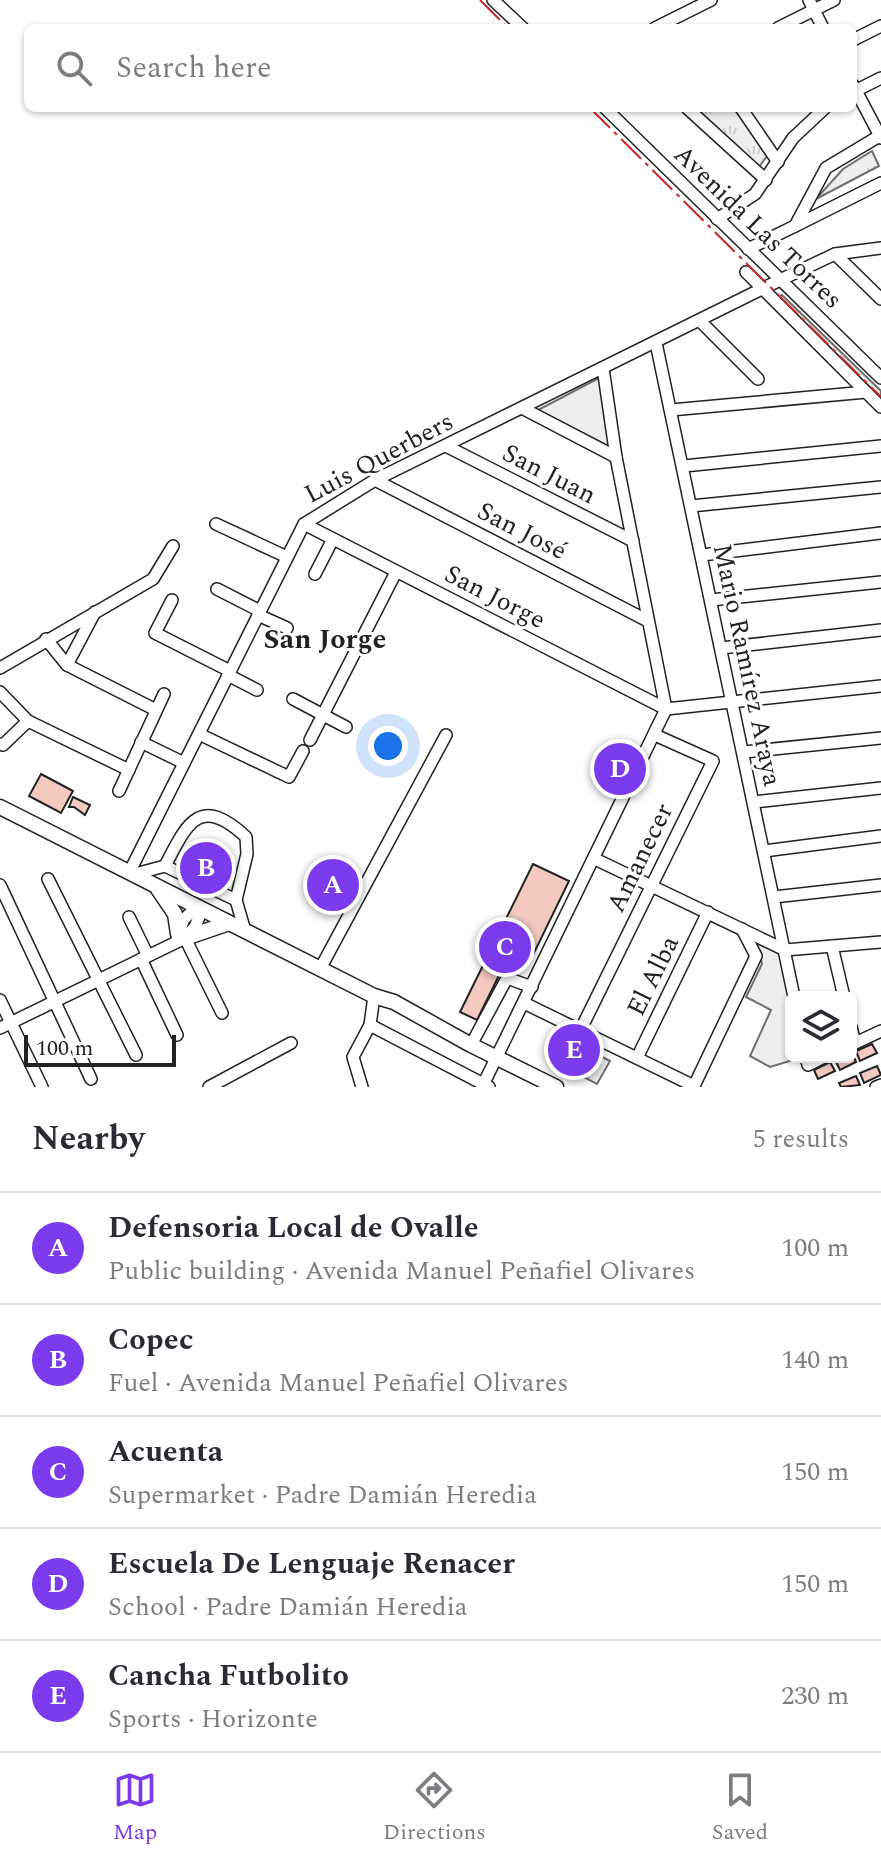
<!DOCTYPE html>
<html lang="en">
<head>
<meta charset="utf-8">
<style>
	body { margin:0; font-family:Spectral,serif; background:#f2f2f3; color:#2b2b33 }
	.controls { position:absolute; right:24px; bottom:24px; display:grid; overflow:hidden; border-radius:12px; box-shadow:0 2px 6px #0004 }
	.controls button { width:72px; height:72px; display:grid; place-items:center; padding:0; border:0; border-bottom:2px solid #e1e1e2; background:#fff; color:#2b2b33; font:40px sans-serif }
	.scale { position:absolute; left:24px; bottom:20px; width:152px; box-sizing:border-box; padding-left:8px; border:4px solid #222; border-top:0; font-size:22px; line-height:28px; white-space:nowrap; color:#222; -webkit-text-stroke:6px #fff; paint-order:stroke }
	.you { position:absolute; left:388px; top:746px; width:28px; height:28px; margin:-20px; border:6px solid #fff; border-radius:50%; background:#1a73e8; box-shadow:0 0 0 12px #1a73e833 }
	.badge { display:grid; place-items:center; width:52px; height:52px; border-radius:50%; background:#7c3aed; color:#fff; font-size:26px; font-weight:700 }
	.pin { position:absolute; translate:-50% -50%; border:4px solid #fff; box-shadow:0 2px 8px #0006 }
	.list { margin:0; padding:0; list-style:none }
	h2 { display:flex; justify-content:space-between; align-items:center; height:104px; margin:0; padding:0 32px; font-size:34px }
	h2 small { font-size:26px; font-weight:400; color:#7c7c81 }
	.list li { display:grid; grid-template-columns:52px 1fr auto; gap:24px; align-items:center; box-sizing:border-box; height:112px; padding:0 32px; border-top:2px solid #e1e1e2 }
	.list b { display:block; font-size:30px; white-space:nowrap }
	.list p { margin:0; font-size:26px; white-space:nowrap; color:#7c7c81 }
	.list em { font-size:26px; font-style:normal; color:#7c7c81 }
	.icon { flex:none; width:44px; height:44px; fill:none; stroke:currentColor; stroke-width:2; stroke-linecap:round; stroke-linejoin:round }
	.map { position:relative; flex:none; width:881px; height:1087px; overflow:hidden }
	.search { position:absolute; background:#fff; box-shadow:0 2px 6px #0004; left:24px; right:24px; top:24px; height:88px; display:flex; align-items:center; gap:20px; box-sizing:border-box; padding:0 28px; border-radius:12px; color:#7c7c81; font-size:30px }
	.sheet { height:664px; background:#fff }
	nav { display:flex; justify-content:space-around; align-items:center; box-sizing:border-box; height:112px; border-top:2px solid #e1e1e2; background:#fff; font-size:22px; color:#7c7c81 }
	nav a { display:grid; justify-items:center; gap:4px }
	nav .on { color:#7c3aed }
	.map>svg:first-child { display:block }
	.grass { fill:url(#grass-tufts); stroke:#6f6f6f; stroke-width:2 }
	.park { fill:#eee; stroke:#6f6f6f; stroke-width:2 }
	.building { fill:#f3c9c0; stroke:#222; stroke-width:2 }
	.lines { fill:none; stroke-linecap:round; stroke-linejoin:round }
	.minor-casing { stroke:#222; stroke-width:14 }
	.major-casing { stroke:#222; stroke-width:17 }
	.minor { stroke:#fff; stroke-width:11 }
	.major { stroke:#fff; stroke-width:14 }
	.power { stroke:#c62828; stroke-width:2; stroke-dasharray:28 6 4 6; stroke-linecap:butt }
	.labels { text-anchor:middle; dominant-baseline:central; stroke-width:6; stroke-linejoin:round; paint-order:stroke }
	.street-label { font-size:26px; fill:#222; stroke:#fff }
	.neighbourhood-label { font-size:28px; font-weight:bold; fill:#222; stroke:#fff }
</style>
</head>
<body>
<div class="map">
<svg width="881" height="1087" viewBox="0 0 881 1087">
	<defs>
		<pattern id="grass-tufts" width="24" height="20" patternUnits="userSpaceOnUse" patternTransform="scale(2)"><rect width="24" height="20" fill="#eee"/><path d="M3 7l-1-3M5 7V3M7 7l1-3M15 17l-1-3M17 17v-4M19 17l1-3" fill="none" stroke="#ccc"/></pattern>
	</defs>
	<rect width="100%" height="100%" fill="#fff"/>
	<g class="grass">
		<polygon points="690,108 737,108 767,156 756,171"/>
		<polygon points="872,151 879,166 816,199 843,169"/>
		<polygon points="782,295 881,391 881,400 776,298"/>
	</g>
	<g class="park">
		<polygon points="599,378 610,447 538,410"/>
		<polygon points="756,941 784,957 791,997 791,1057 803,1057 770,1067 750,1056 771,1010 746,997 762,964"/>
		<polygon points="565,1038 610,1061 597,1084 553,1061"/>
	</g>
	<g class="building">
		<polygon points="41,774 73,791 61,813 29,796"/>
		<polygon points="73,797 90,805 85,815 74,807 69,807"/>
		<polygon points="533,864 569,881 534,953 515,943 477,1020 460,1012"/>
		<polygon points="872,1044 877,1053 860,1061 856,1051"/>
		<polygon points="852,1053 856,1062 840,1070 835,1060 851,1057"/>
		<polygon points="830,1062 835,1071 818,1079 814,1070"/>
		<polygon points="877,1066 881,1075 864,1083 860,1073"/>
		<polygon points="856,1076 860,1085 841,1087 839,1083"/>
	</g>
	<g class="lines">
		<g class="minor-casing">
			<g id="minor">
				<polyline points="493,0 523,28"/>
				<polyline points="809,0 823,28"/>
				<polyline points="655,28 711,0"/>
				<polyline points="778,28 834,0"/>
				<polyline points="853,40 881,26"/>
				<polyline points="853,85 881,138"/>
				<polyline points="853,92 881,78"/>
				<polyline points="605,108 881,378"/>
				<polyline points="687,108 766,180"/>
				<polyline points="741,108 778,162"/>
				<polyline points="717,219 755,194 793,138 825,108"/>
				<polyline points="795,226 881,183"/>
				<polyline points="748,249 795,226 826,168 881,135"/>
				<polyline points="835,254 881,299"/>
				<polyline points="746,272 881,407"/>
				<polyline points="700,321 758,379"/>
				<polyline points="656,343 794,997"/>
				<polyline points="522,408 616,457"/>
				<polyline points="671,410 866,392"/>
				<polyline points="446,446 633,541"/>
				<polyline points="684,466 881,446"/>
				<polyline points="375,480 648,621"/>
				<polyline points="691,506 881,487"/>
				<polyline points="216,524 287,557"/>
				<polyline points="304,524 666,709"/>
				<polyline points="702,555 881,533"/>
				<polyline points="315,574 333,539"/>
				<polyline points="217,589 260,611"/>
				<polyline points="172,600 155,633 230,671"/>
				<polyline points="711,600 881,582"/>
				<polyline points="258,615 287,628"/>
				<polyline points="46,639 67,665 156,710"/>
				<polyline points="721,648 881,630"/>
				<polyline points="67,665 95,612"/>
				<polyline points="0,668 153,579 173,546"/>
				<polyline points="228,675 257,690"/>
				<polyline points="0,692 28,721 129,770"/>
				<polyline points="293,699 346,727"/>
				<polyline points="666,709 881,686"/>
				<polyline points="199,734 289,777 303,751"/>
				<polyline points="310,740 396,572"/>
				<polyline points="141,742 184,763"/>
				<polyline points="0,744 3,745 28,721"/>
				<polyline points="744,752 881,738"/>
				<polyline points="119,791 164,694"/>
				<polyline points="754,802 881,788"/>
				<polyline points="764,851 881,836"/>
				<polyline points="595,859 785,950 881,942"/>
				<path d="M165 866C187 823 200 794 246 837L247 854 236 900"/>
				<polyline points="130,871 304,524 375,480 780,280 835,254 881,248"/>
				<polyline points="135,874 165,866 236,900 245,931"/>
				<polyline points="48,879 136,1055"/>
				<polyline points="0,885 91,1079"/>
				<polyline points="774,897 881,885"/>
				<polyline points="129,917 148,956"/>
				<polyline points="178,935 184,919 197,907"/>
				<polyline points="185,938 222,1013"/>
				<polyline points="832,946 844,997"/>
				<polyline points="141,959 177,1035"/>
				<polyline points="320,969 446,735"/>
				<polyline points="0,1000 42,1087"/>
				<polyline points="524,1003 694,1086 756,956 742,929"/>
				<polyline points="370,1025 489,1087"/>
				<polyline points="851,1027 855,1043"/>
				<polyline points="0,1028 185,938 195,927 202,909"/>
				<polyline points="580,1031 713,761 655,735"/>
				<polyline points="471,1045 507,978 532,987"/>
				<polyline points="851,1045 881,1031"/>
				<polyline points="806,1057 808,1065 824,1057"/>
				<polyline points="637,1058 708,912"/>
				<polyline points="209,1087 291,1043"/>
				<polyline points="362,1087 353,1057 370,1025 374,996"/>
				<polyline points="482,1087 666,709 616,457 603,368"/>
				<polyline points="876,1087 881,1085"/>
			</g>
		</g>
		<g class="major-casing">
			<g id="major">
				<polyline points="0,807 374,996 394,1002 471,1045 556,1087"/>
				<polyline points="158,889 175,914 178,934"/>
				<polyline points="185,938 229,923"/>
			</g>
		</g>
		<use href="#minor" class="minor"/>
		<use href="#major" class="major"/>
		<g class="power">
			<polyline points="480,0 508,28"/>
			<polyline points="590,108 881,397"/>
		</g>
	</g>
	<g class="labels">
		<g class="street-label">
			<text transform="translate(758 227) rotate(44)">Avenida Las Torres</text>
			<text transform="translate(379 458) rotate(-28)">Luis Querbers</text>
			<text transform="translate(549 474) rotate(27)">San Juan</text>
			<text transform="translate(522 531) rotate(27)">San José</text>
			<text transform="translate(495 597) rotate(27)">San Jorge</text>
			<text transform="translate(747 665) rotate(78)">Mario Ramírez Araya</text>
			<text transform="translate(640 858) rotate(-64)">Amanecer</text>
			<text transform="translate(653 976) rotate(-64)">El Alba</text>
		</g>
		<g class="neighbourhood-label">
			<text x="325" y="639">San Jorge</text>
		</g>
	</g>
</svg>
<div class="controls">
<button><svg class="icon" aria-label="layers" viewBox="0 0 24 24"><path d="M12 4l9 5-9 5-9-5zM3 14l9 5 9-5"/></svg></button>
</div>
<div class="scale">100 m</div>
<div class="you"></div>
<div class="pin badge" style="left:333px;top:885px">A</div>
<div class="pin badge" style="left:206px;top:868px">B</div>
<div class="pin badge" style="left:505px;top:947px">C</div>
<div class="pin badge" style="left:620px;top:769px">D</div>
<div class="pin badge" style="left:574px;top:1050px">E</div>
<div class="search"><svg class="icon" aria-label="search" viewBox="0 0 24 24"><circle cx="10" cy="10" r="6"/><path d="M15 15l6 6"/></svg>Search here</div>
</div>
<section class="sheet">
<h2>Nearby<small>5 results</small></h2>
<ul class="list">
<li><span class="badge">A</span><div><b>Defensoria Local de Ovalle</b><p>Public building · Avenida Manuel Peñafiel Olivares</p></div><em>100 m</em></li>
<li><span class="badge">B</span><div><b>Copec</b><p>Fuel · Avenida Manuel Peñafiel Olivares</p></div><em>140 m</em></li>
<li><span class="badge">C</span><div><b>Acuenta</b><p>Supermarket · Padre Damián Heredia</p></div><em>150 m</em></li>
<li><span class="badge">D</span><div><b>Escuela De Lenguaje Renacer</b><p>School · Padre Damián Heredia</p></div><em>150 m</em></li>
<li><span class="badge">E</span><div><b>Cancha Futbolito</b><p>Sports · Horizonte</p></div><em>230 m</em></li>
</ul>
</section>
<nav>
<a class="on"><svg class="icon" aria-label="map" viewBox="0 0 24 24"><path d="M3 6l6-2 6 2 6-2v14l-6 2-6-2-6 2zM9 4v14M15 6v14"/></svg>Map</a>
<a><svg class="icon" aria-label="directions" viewBox="0 0 24 24"><path d="M12 3l9 9-9 9-9-9zM9 14v-3h6M13 9l2 2-2 2"/></svg>Directions</a>
<a><svg class="icon" aria-label="saved" viewBox="0 0 24 24"><path d="M7 4h10v16l-5-4-5 4z"/></svg>Saved</a>
</nav>
</body>
</html>
